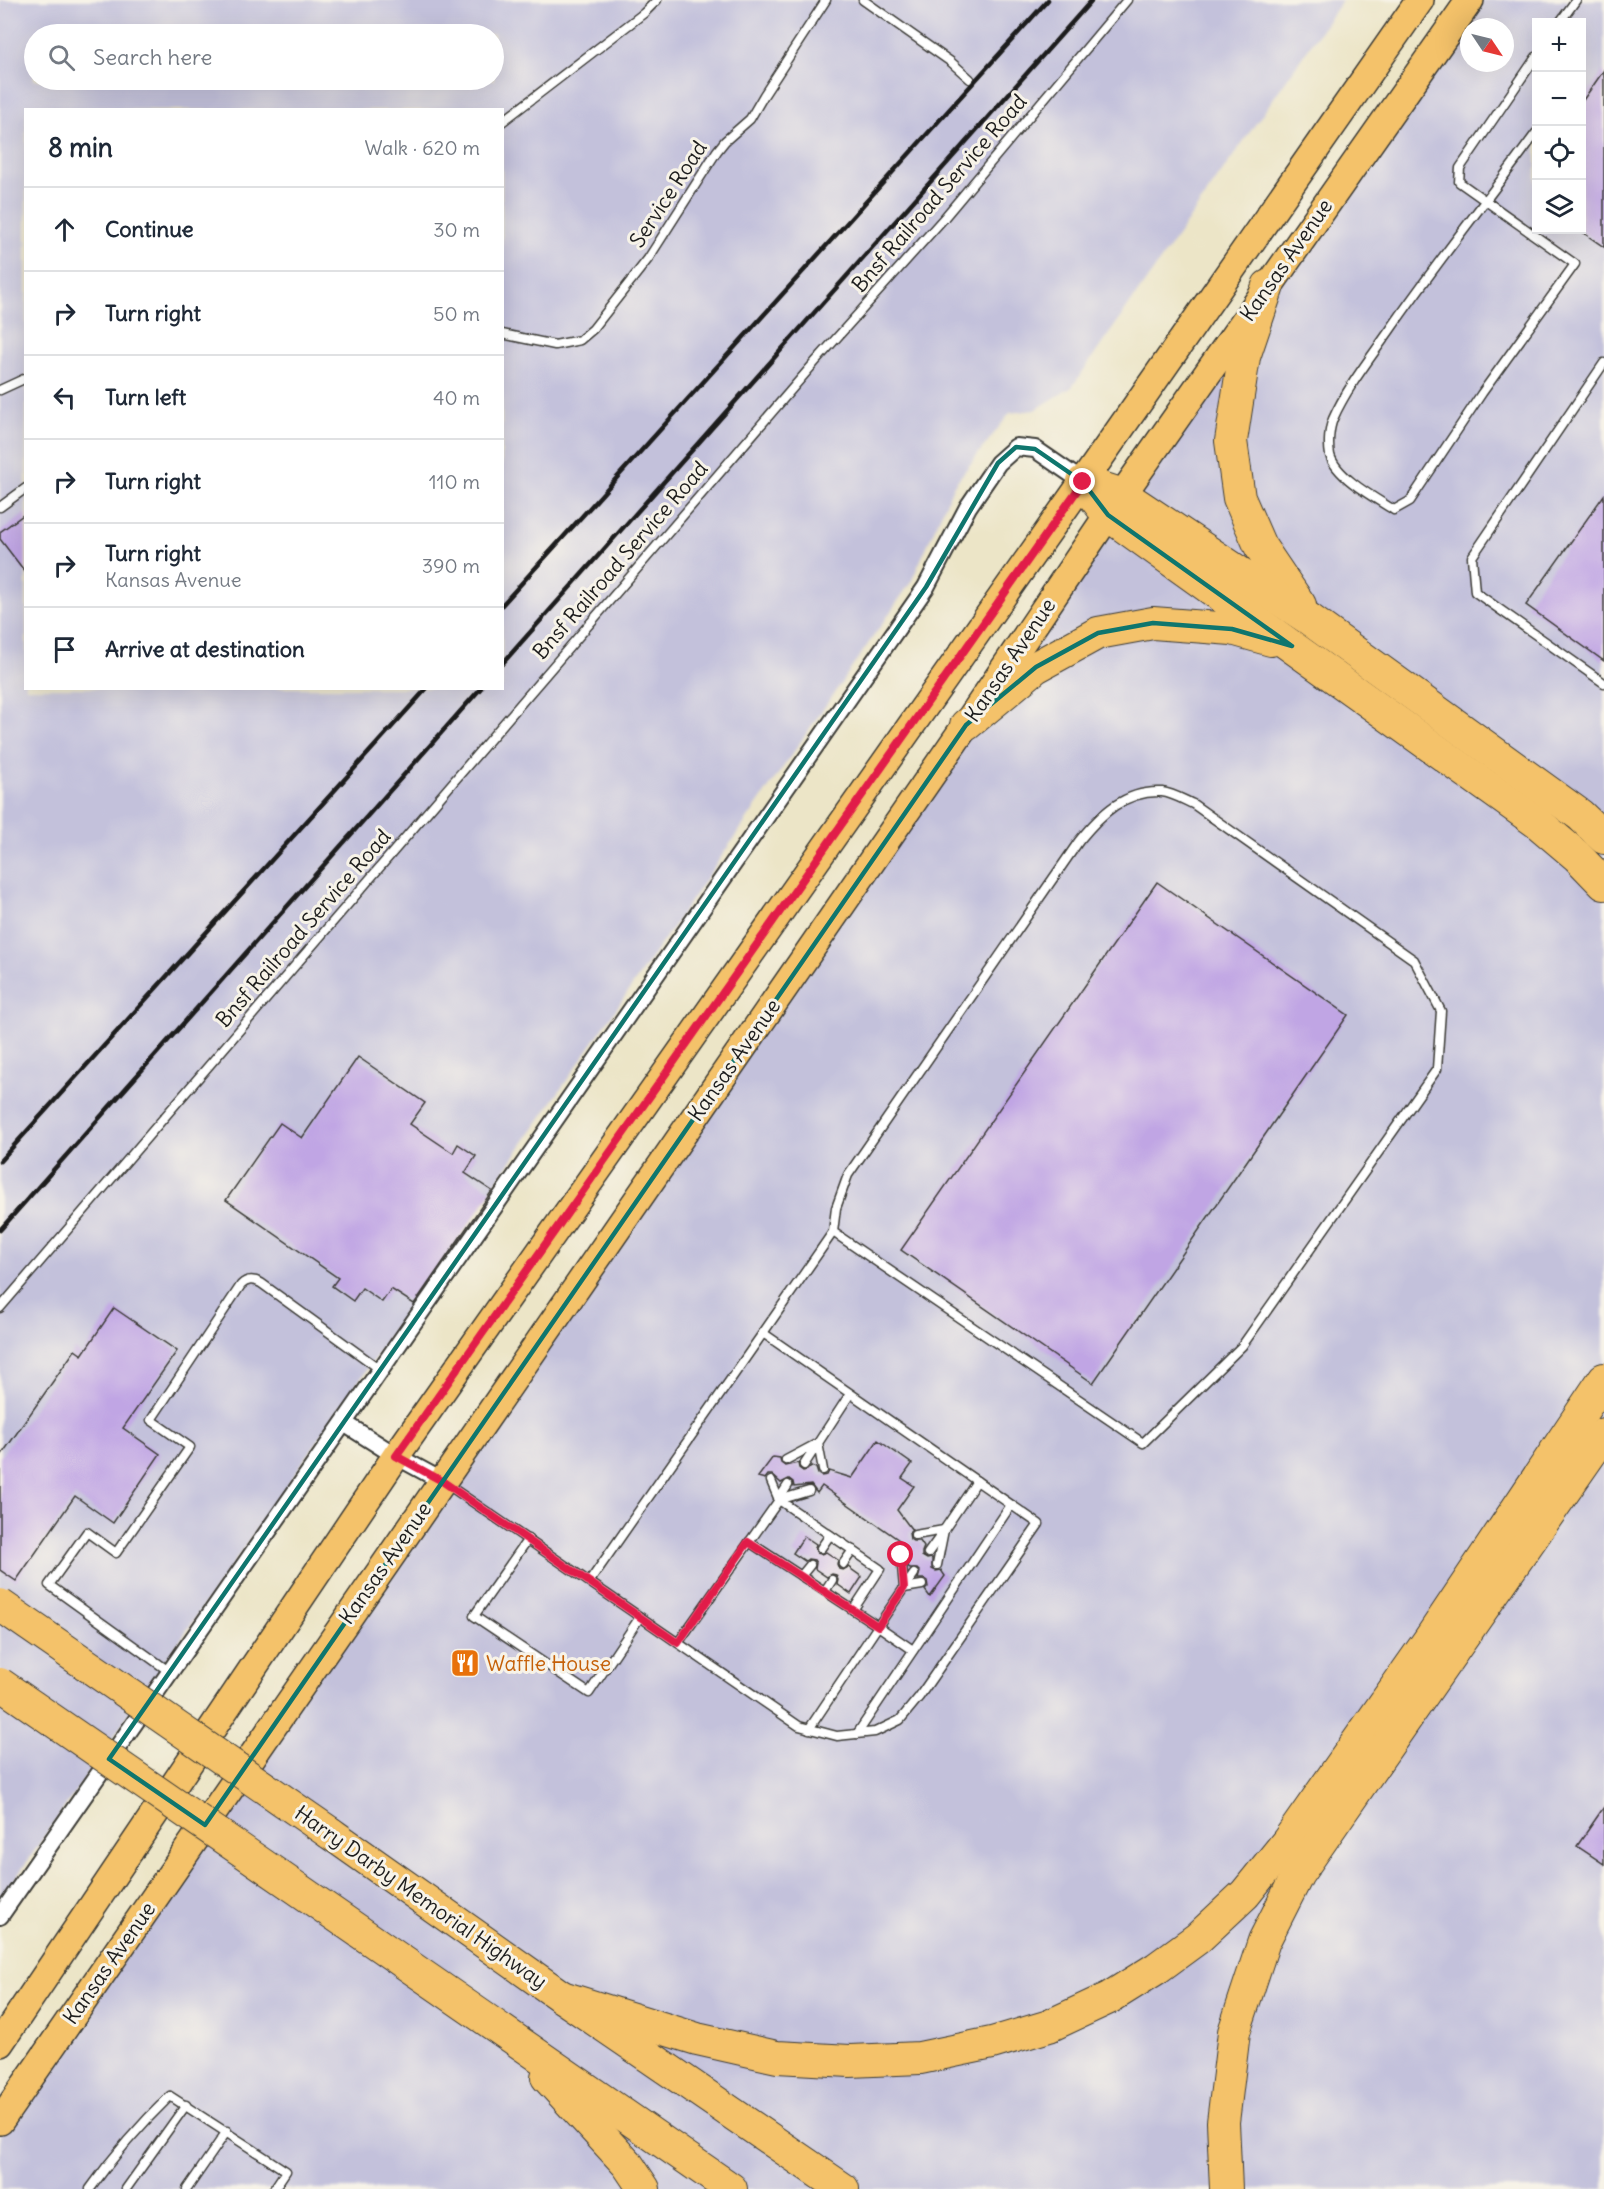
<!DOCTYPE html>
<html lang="en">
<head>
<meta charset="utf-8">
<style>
	body { margin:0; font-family:Delius,sans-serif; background:#f2f2f3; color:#1f2937 }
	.controls { position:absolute; right:18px; top:18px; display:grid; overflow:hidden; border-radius:0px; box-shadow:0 6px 24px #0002 }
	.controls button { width:54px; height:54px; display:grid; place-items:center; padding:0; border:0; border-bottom:2px solid #e0e1e3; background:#fff; color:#1f2937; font:30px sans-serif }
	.compass { position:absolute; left:1460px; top:18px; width:54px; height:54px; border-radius:50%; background:#fff; box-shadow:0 6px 24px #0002; rotate:125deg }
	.stop { position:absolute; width:18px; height:18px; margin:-14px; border:4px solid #e11d48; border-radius:50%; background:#fff }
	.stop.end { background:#e11d48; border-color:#fff; box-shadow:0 2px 6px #0008 }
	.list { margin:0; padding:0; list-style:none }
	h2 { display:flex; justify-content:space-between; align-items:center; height:78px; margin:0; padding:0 24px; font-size:26px }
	h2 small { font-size:20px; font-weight:400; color:#747a83 }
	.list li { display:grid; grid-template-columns:39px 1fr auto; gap:18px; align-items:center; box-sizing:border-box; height:84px; padding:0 24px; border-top:2px solid #e0e1e3 }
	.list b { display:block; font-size:22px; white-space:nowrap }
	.list p { margin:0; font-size:20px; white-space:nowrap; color:#747a83 }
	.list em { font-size:20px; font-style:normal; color:#747a83 }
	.icon { flex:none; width:33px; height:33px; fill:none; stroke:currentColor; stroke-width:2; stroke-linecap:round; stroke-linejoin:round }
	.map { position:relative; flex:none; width:1604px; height:2189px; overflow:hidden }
	.search { position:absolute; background:#fff; box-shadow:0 6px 24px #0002; left:24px; top:24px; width:480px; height:66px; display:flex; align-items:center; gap:15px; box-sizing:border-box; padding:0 21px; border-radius:33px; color:#747a83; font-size:22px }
	.panel { position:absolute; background:#fff; box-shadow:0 6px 24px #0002; left:24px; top:108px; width:480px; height:582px; border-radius:0px }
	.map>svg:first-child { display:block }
	.industrial { fill:#c3c1db; fill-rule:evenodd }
	.building { fill:#c0a5e4 }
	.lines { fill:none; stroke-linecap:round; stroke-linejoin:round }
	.lane-casing { stroke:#3b3a36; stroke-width:11 }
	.street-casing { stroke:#3b3a36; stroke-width:20 }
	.primary-casing { stroke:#3b3a36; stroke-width:30 }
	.highway-casing { stroke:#3b3a36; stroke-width:34 }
	.lane { stroke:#fff; stroke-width:8 }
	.street { stroke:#fff; stroke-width:16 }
	.primary { stroke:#f4c26a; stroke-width:27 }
	.highway { stroke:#f4c26a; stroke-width:32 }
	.rail { stroke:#1c1c1c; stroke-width:4.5 }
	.highway-bridge-casing { stroke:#3b3a36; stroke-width:34; stroke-linecap:butt }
	.highway-bridge { stroke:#f4c26a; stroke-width:32 }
	.route { stroke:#e11d48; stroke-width:8 }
	.marked { fill:none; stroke:#0f766e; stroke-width:4.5; stroke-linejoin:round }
	.labels { text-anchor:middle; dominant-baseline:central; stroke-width:6; stroke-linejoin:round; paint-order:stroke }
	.street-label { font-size:21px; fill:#1c1c1c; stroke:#f7f3e8 }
	.food-label { font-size:21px; fill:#c56008; stroke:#f7f3e8; text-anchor:start }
</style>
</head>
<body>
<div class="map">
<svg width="1604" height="2189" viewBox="0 0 1604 2189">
	<rect width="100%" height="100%" fill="#f7f3e8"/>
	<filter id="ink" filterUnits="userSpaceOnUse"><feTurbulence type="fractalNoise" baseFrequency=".0167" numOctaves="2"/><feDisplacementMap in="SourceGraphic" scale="12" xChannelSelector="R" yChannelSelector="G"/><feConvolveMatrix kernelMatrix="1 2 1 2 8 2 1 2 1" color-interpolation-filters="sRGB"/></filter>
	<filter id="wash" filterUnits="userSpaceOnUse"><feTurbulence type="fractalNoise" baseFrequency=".008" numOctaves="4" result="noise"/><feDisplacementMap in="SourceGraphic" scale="24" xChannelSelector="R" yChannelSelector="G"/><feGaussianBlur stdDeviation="1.35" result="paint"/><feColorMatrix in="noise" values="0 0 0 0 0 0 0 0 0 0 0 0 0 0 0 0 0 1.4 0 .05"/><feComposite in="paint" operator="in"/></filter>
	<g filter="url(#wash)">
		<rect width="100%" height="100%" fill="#ece5c7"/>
		<g class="industrial">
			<path d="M0 0H1342L1072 387 1035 410 1010 413 954 485 911 582 0 1901ZM34 34H494V80H34ZM26 110H502V688H26Z"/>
			<path d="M1476 0H1604V2189H0V2121ZM1536 22H1582V230H1536ZM1469 27H1505V63H1469Z"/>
		</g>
		<g id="blocks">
			<g class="building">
				<polygon points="1604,70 1604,247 1581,231 1581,103"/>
				<polygon points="1604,495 1604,661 1526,605"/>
				<polygon points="26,513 26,573 0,539 0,532"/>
				<polygon points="1157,882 1348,1015 1093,1383 901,1250"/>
				<polygon points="358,1057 425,1103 410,1124 453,1153 458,1144 476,1156 465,1173 492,1191 414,1304 391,1289 382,1302 362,1288 353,1301 332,1286 338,1278 226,1200 280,1123 302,1138"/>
				<polygon points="114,1308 177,1351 123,1428 160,1454 113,1523 75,1496 16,1581 0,1570 0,1457 75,1350 82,1355"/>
				<polygon points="878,1440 912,1464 902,1478 914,1486 897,1510 912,1530 909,1533 910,1539 913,1541 920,1541 924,1547 922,1552 922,1556 927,1559 932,1558 932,1569 936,1571 941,1570 945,1576 930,1597 925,1590 928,1587 927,1581 924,1579 918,1579 920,1572 917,1569 910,1569 908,1566 906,1552 903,1549 897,1550 895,1546 899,1540 822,1486 817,1493 811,1485 794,1487 793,1482 789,1479 781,1483 772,1475 768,1475 765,1479 758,1477 773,1457 780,1458 781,1463 785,1466 798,1463 799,1468 803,1471 807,1470 811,1466 816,1468 818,1474 821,1476 827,1475 829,1471 852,1478"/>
				<polygon points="804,1536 816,1544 815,1548 817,1553 821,1554 826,1552 838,1560 837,1564 839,1569 843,1570 848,1567 862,1577 851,1594 837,1584 838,1580 836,1575 832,1574 827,1577 815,1569 816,1563 814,1560 808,1559 805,1561 793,1553"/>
				<polygon points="1604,1807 1604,1864 1577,1846"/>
			</g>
		</g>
	</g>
	<g filter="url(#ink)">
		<use href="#blocks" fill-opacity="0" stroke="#3b3a36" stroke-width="1.5"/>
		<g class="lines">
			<g class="lane-casing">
				<g id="lane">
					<polyline points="863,0 951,62 970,79"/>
					<polyline points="1560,22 1576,0"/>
					<path d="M1536 57 1460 168 1459 182 1575 264 1482 393 1410 501 1394 510C1375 498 1336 477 1330 455 1328 444 1329 429 1333 419 1346 389 1371 357 1390 330 1436 263 1488 199 1536 133"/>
					<polyline points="502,122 644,13 657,0"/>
					<polyline points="502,334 555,345 580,340 593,329 648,259 717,151 725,141 750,119 764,95 826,0"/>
					<polyline points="1604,363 1472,557 1475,592 1604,683"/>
					<polyline points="0,390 26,378"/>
					<polyline points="0,507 26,488"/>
					<polyline points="0,1308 816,361 944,218 1127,0"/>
					<path d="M763 1333 833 1232 836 1208 848 1175 1079 841C1101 814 1125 790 1162 792 1172 793 1184 800 1193 804L1414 960 1441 1011 1437 1069 1242 1346 1143 1443 833 1232"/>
					<polyline points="786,1460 818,1443"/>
					<polyline points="804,1465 817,1445"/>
					<polyline points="823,1470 818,1443 850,1394"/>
					<polyline points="771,1481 779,1500 880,1569 853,1610"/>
					<polyline points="445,1483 799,1726 837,1736 875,1732 900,1720 919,1697 1039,1524 763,1333 590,1581"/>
					<polyline points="779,1499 788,1485"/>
					<polyline points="915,1535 944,1530"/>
					<polyline points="528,1539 474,1616 589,1693 640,1617"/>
					<polyline points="749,1542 878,1626 809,1729"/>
					<polyline points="821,1548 830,1535"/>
					<polyline points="928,1553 941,1535"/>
					<polyline points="901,1555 904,1588"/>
					<polyline points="843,1564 853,1550"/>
					<polyline points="937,1565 944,1530 977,1481"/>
					<polyline points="801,1576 810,1565"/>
					<polyline points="904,1588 914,1574"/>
					<polyline points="825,1591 832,1580"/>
					<polyline points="678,1643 779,1500 809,1491"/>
					<polyline points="913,1650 878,1626 904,1588 922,1585"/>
					<path d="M170 1672 49 1585 87 1532 116 1553 190 1447 151 1420 241 1285C247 1279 253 1279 261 1283L381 1370"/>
					<polyline points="857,1734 1011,1505"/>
					<path d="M90 2189C114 2155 140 2125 170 2096L286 2171 274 2189"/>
					<polyline points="126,2189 186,2105"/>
					<polyline points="187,2189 227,2131"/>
				</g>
			</g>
			<g class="street-casing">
				<g id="street">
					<polyline points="344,1423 396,1456 442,1481"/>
					<polyline points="0,1916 926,587 968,507 998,463 1016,447 1035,449 1083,482"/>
				</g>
			</g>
			<g class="primary-casing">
				<g id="primary">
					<polyline points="0,2043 396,1456 1083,482 1420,0"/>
					<polyline points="0,2121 966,725 1108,515 1470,0"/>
				</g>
			</g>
			<g class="highway-casing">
				<g id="highway">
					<polyline points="1268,286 1244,357 1231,441 1239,498 1260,546 1300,605"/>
					<polyline points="1083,482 1108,515 1538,823 1577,856 1604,884"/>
					<polyline points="1083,482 1123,495 1309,619 1580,815 1604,838"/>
					<polyline points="966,725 1036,667 1098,633 1153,623 1232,629 1271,640"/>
					<polyline points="330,1833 562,1997 843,2189"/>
					<polyline points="292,1885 731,2189"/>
					<polyline points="562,1997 697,2039 777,2057 850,2061 920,2058 992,2043 1049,2026 1109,1998 1157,1968 1198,1938 1245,1894 1287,1842 1429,1640 1604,1379"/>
					<polyline points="547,2077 628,2165 644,2189"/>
					<polyline points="1226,2189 1223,2122 1234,2032 1264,1941 1298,1874 1604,1434"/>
				</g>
			</g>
			<use href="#lane" class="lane"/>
			<use href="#street" class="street"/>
			<use href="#primary" class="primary"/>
			<use href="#highway" class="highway"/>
			<g class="rail">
				<polyline points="502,605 1048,0"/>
				<polyline points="502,664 1092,0"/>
				<polyline points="0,1161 427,688"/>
				<polyline points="0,1230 481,688"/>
			</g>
			<g class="highway-bridge-casing">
				<g id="highway-bridge">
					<polyline points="0,1605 330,1833"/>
					<polyline points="0,1684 292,1885"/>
				</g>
			</g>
			<use href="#highway-bridge" class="highway-bridge"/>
		</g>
	</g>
	<g class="lines" filter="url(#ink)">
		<polyline class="route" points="901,1555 904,1588 878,1626 748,1542 678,1643 442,1481 396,1456 1083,482"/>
	</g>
	<path class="marked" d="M1016 447 1035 449 1083 482 1108 515 1292 646 1232 629 1153 623 1098 633 1036 667 966 725 205 1825 109 1759 926 587 998 463Z"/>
	<defs>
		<g id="restaurant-square" transform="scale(1.5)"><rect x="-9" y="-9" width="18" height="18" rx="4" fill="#e8710a" stroke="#f7f3e8"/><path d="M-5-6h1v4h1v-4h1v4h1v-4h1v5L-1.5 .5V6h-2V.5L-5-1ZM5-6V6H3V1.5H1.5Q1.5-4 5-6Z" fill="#fff"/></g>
	</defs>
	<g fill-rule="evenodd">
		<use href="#restaurant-square" x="465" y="1663"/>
	</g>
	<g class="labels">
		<g class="street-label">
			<text transform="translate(939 193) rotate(-49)">Bnsf Railroad Service Road</text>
			<text transform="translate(668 194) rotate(-57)">Service Road</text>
			<text transform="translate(1286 260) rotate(-55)">Kansas Avenue</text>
			<text transform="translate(620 560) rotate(-49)">Bnsf Railroad Service Road</text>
			<text transform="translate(1010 660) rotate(-56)">Kansas Avenue</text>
			<text transform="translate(303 928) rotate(-49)">Bnsf Railroad Service Road</text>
			<text transform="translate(734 1060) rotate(-55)">Kansas Avenue</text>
			<text transform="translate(385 1563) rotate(-55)">Kansas Avenue</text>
			<text transform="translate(421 1897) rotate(35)">Harry Darby Memorial Highway</text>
			<text transform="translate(109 1963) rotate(-55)">Kansas Avenue</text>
		</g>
		<g class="food-label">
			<text x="486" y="1663">Waffle House</text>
		</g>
	</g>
</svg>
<div class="controls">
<button>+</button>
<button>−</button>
<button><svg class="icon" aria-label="locate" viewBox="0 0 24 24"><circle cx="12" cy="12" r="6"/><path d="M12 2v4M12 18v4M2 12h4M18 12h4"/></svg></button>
<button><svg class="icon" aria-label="layers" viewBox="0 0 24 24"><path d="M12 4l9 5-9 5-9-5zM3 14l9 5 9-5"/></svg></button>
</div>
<svg class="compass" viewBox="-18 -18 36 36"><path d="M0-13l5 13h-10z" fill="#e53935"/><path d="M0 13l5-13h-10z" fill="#747a83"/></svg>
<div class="stop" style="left:901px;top:1555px"></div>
<div class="stop end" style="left:1083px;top:482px"></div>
<div class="search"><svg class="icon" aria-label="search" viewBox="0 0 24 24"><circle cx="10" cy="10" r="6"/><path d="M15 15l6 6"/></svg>Search here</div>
<section class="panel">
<h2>8 min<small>Walk · 620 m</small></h2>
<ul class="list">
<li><svg class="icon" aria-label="ahead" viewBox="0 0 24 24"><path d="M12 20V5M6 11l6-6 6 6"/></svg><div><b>Continue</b></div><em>30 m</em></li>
<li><svg class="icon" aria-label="right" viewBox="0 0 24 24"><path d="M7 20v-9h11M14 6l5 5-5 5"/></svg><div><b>Turn right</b></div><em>50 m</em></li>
<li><svg class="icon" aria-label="left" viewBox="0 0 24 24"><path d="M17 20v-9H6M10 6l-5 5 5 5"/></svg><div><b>Turn left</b></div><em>40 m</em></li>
<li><svg class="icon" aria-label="right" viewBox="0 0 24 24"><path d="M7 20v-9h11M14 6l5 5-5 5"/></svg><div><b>Turn right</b></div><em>110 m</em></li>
<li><svg class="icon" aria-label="right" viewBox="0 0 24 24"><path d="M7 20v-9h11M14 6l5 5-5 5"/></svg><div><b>Turn right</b><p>Kansas Avenue</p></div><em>390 m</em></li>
<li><svg class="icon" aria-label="arrive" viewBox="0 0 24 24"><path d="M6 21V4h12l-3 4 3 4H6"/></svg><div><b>Arrive at destination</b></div></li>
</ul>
</section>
</div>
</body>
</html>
